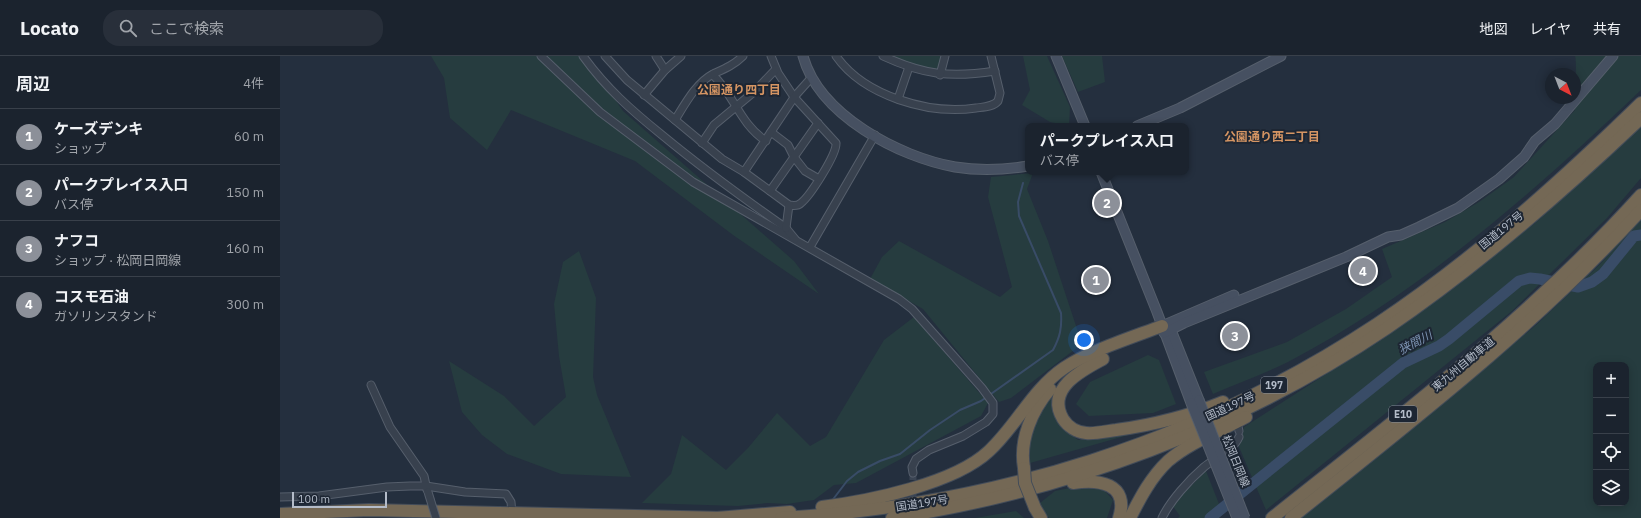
<!DOCTYPE html>
<html lang="ja">
<head>
<meta charset="utf-8">
<style>
	body { margin:0; font-family:"IBM Plex Sans","Noto Sans JP",sans-serif; background:#282f3a; color:#f1f3f6 }
	.controls { position:absolute; right:12px; bottom:12px; display:grid; overflow:hidden; border-radius:8px; box-shadow:0 2px 10px #0003 }
	.controls button { width:36px; height:36px; display:grid; place-items:center; padding:0; border:0; border-bottom:1px solid #39404a; background:#1b232e; color:#f1f3f6; font:20px sans-serif }
	.compass { position:absolute; left:1265px; top:12px; width:36px; height:36px; border-radius:50%; background:#1b232e; box-shadow:0 2px 10px #0003; rotate:138deg }
	.scale { position:absolute; left:12px; bottom:10px; width:95px; box-sizing:border-box; padding-left:4px; border:2px solid #b4bcc9; border-top:0; font-size:11px; line-height:14px; white-space:nowrap; color:#b4bcc9; -webkit-text-stroke:3px #1d2633; paint-order:stroke }
	.you { position:absolute; left:804px; top:284px; width:14px; height:14px; margin:-10px; border:3px solid #fff; border-radius:50%; background:#1a73e8; box-shadow:0 0 0 6px #1a73e833 }
	.badge { display:grid; place-items:center; width:26px; height:26px; border-radius:50%; background:#8c9099; color:#fff; font-size:13px; font-weight:700 }
	.pin { position:absolute; translate:-50% -50%; border:2px solid #fff; box-shadow:0 1px 4px #0006 }
	.popup { position:absolute; left:745px; top:67px; width:164px; height:52px; box-sizing:border-box; display:grid; place-content:center; border-radius:8px; background:#1b232e; filter:drop-shadow(0 1px 3px #0005); font-size:13px; white-space:nowrap; color:#a0a4aa }
	.popup b { font-size:15px; color:#f1f3f6 }
	.popup::after { content:''; position:absolute; left:50%; top:100%; margin-left:-8px; border:8px solid transparent; border-top-color:#1b232e }
	.list { margin:0; padding:0; list-style:none }
	h2 { display:flex; justify-content:space-between; align-items:center; height:52px; margin:0; padding:0 16px; font-size:17px }
	h2 small { font-size:13px; font-weight:400; color:#a0a4aa }
	.list li { display:grid; grid-template-columns:26px 1fr auto; gap:12px; align-items:center; box-sizing:border-box; height:56px; padding:0 16px; border-top:1px solid #39404a }
	.list b { display:block; font-size:15px; white-space:nowrap }
	.list p { margin:0; font-size:13px; white-space:nowrap; color:#a0a4aa }
	.list em { font-size:13px; font-style:normal; color:#a0a4aa }
	.icon { flex:none; width:22px; height:22px; fill:none; stroke:currentColor; stroke-width:2; stroke-linecap:round; stroke-linejoin:round }
	.map { position:relative; flex:none; width:1361px; height:462px; overflow:hidden }
	header { display:flex; align-items:center; gap:24px; box-sizing:border-box; height:56px; padding:0 20px; background:#1b232e; border-bottom:1px solid #39404a }
	header strong { font-size:19px }
	nav { display:flex; gap:22px; margin-inline-start:auto; font-size:14px }
	.search { width:280px; height:36px; background:#282f3a; display:flex; align-items:center; gap:10px; box-sizing:border-box; padding:0 14px; border-radius:16px; color:#a0a4aa; font-size:15px }
	main { display:flex }
	aside { flex:1; background:#1b232e }
	.map>svg:first-child { display:block }
	.green { fill:#263c3f; fill-rule:evenodd }
	.lines { fill:none; stroke-linecap:round; stroke-linejoin:round }
	.stream { stroke:#394c67; stroke-width:2 }
	.river { stroke:#394c67; stroke-width:11 }
	.street-tunnel { stroke:#3a4453; stroke-width:7; stroke-dasharray:7 3.5; stroke-linecap:butt }
	.street-casing { stroke:#565f6c; stroke-width:9 }
	.secondary-casing { stroke:#565f6c; stroke-width:11 }
	.highway-casing { stroke:#434c59; stroke-width:14 }
	.street { stroke:#38414e; stroke-width:7 }
	.secondary { stroke:#465061; stroke-width:9 }
	.highway { stroke:#746855; stroke-width:12 }
	.street-bridge-casing { stroke:#565f6c; stroke-width:9; stroke-linecap:butt }
	.secondary-bridge-casing { stroke:#565f6c; stroke-width:11; stroke-linecap:butt }
	.highway-bridge-casing { stroke:#434c59; stroke-width:14; stroke-linecap:butt }
	.street-bridge { stroke:#38414e; stroke-width:7 }
	.secondary-bridge { stroke:#465061; stroke-width:9 }
	.highway-bridge { stroke:#746855; stroke-width:12 }
	.labels { text-anchor:middle; dominant-baseline:central; stroke-width:4; stroke-linejoin:round; paint-order:stroke }
	.shield { fill:#1d2633; stroke:#878f9c; stroke-width:1 }
	.shield-label { font-size:10px; font-weight:bold; fill:#b4bcc9 }
	.street-label { font-size:11px; fill:#b4bcc9; stroke:#1d2633 }
	.neighbourhood-label { font-size:12px; font-weight:bold; fill:#d59563; stroke:#1d2633 }
	.water-label { font-size:12px; font-style:italic; fill:#7c92b1; stroke:#1d2633 }
</style>
</head>
<body>
<header>
<strong>Locato</strong>
<div class="search"><svg class="icon" aria-label="search" viewBox="0 0 24 24"><circle cx="10" cy="10" r="6"/><path d="M15 15l6 6"/></svg>ここで検索</div>
<nav><a>地図</a><a>レイヤ</a><a>共有</a></nav>
</header>
<main>
<aside>
<h2>周辺<small>4件</small></h2>
<ul class="list">
<li><span class="badge">1</span><div><b>ケーズデンキ</b><p>ショップ</p></div><em>60 m</em></li>
<li><span class="badge">2</span><div><b>パークプレイス入口</b><p>バス停</p></div><em>150 m</em></li>
<li><span class="badge">3</span><div><b>ナフコ</b><p>ショップ · 松岡日岡線</p></div><em>160 m</em></li>
<li><span class="badge">4</span><div><b>コスモ石油</b><p>ガソリンスタンド</p></div><em>300 m</em></li>
</ul>
</aside>
<div class="map">
<svg width="1361" height="462" viewBox="0 0 1361 462">
	<rect width="100%" height="100%" fill="#242f3e"/>
	<g class="green">
		<polygon points="151,0 305,0 343,55 514,205 539,238 453,179 355,105 231,54 207,94 170,62 164,22"/>
		<polygon points="615,0 662,0 659,17 614,3"/>
		<polygon points="743,0 767,0 790,51 789,70 770,66 742,49 750,34"/>
		<polygon points="782,0 822,0 825,26 798,36"/>
		<path d="M1295 0H1361V34C1253 137 1141 236 1008 306 984 318 958 327 933 338L924 316 1007 286 1066 253 1112 221 1102 193 1165 166 1199 146 1234 121 1295 54 1293 42H1295C1295 34 1297 4 1295 0Z"/>
		<polygon points="1361,70 1361,122 1327,162 1232,255 986,454 959,391 964,371 1113,275 1254,168"/>
		<polygon points="753,117 747,133 768,185 802,288 731,342 719,346 643,253 590,223 602,201 619,185 720,241 732,231 708,141 711,121"/>
		<path d="M1361 163V462H1021L1088 409 1256 269 1319 209ZM1316 309H1346V447H1316Z"/>
		<polygon points="299,195 316,242 313,321 317,339 351,421 281,418 227,398 202,379 182,356 169,305 224,340 254,370 286,341 279,300 274,248 283,206"/>
		<polygon points="634,261 708,347 701,360 576,427 554,429 534,444 507,448 488,447 458,450 362,447 391,418 402,379 446,414 468,392 497,357 530,390 546,381 604,284"/>
		<polygon points="868,299 879,304 896,348 873,357 809,360 796,348 810,326"/>
		<polygon points="777,331 776,353 781,371 798,384 866,374 750,407 750,382 760,355"/>
		<polygon points="926,415 943,458 939,462 898,462 900,460 892,449"/>
		<polygon points="805,429 823,433 833,444 827,462 769,462 760,452 760,447 775,435"/>
		<polygon points="736,455 744,462 695,462"/>
	</g>
	<g class="lines">
		<path class="stream" d="M551 446 567 425 578 416 600 405 620 398 650 374 680 354 701 345 773 294C780 281 782 272 781 257L739 160 738 146 743 127"/>
		<polyline class="river" points="930,462 1123,307 1159,290 1169,283 1239,225 1250,222 1260,223 1298,231 1312,226 1323,218 1354,180 1361,179"/>
		<polyline class="street-tunnel" points="633,417 633,450"/>
		<g class="street-casing">
			<g id="street">
				<polyline points="261,0 320,56 413,126 619,243 632,253 702,332 713,347 713,358 706,366 683,380 649,394 636,403 632,411 633,417"/>
				<path d="M303 0C326 32 351 54 382 79 422 112 463 142 506 172L515 183"/>
				<path d="M325 0 347 24 442 103 464 116 509 149C514 150 518 150 521 147 530 140 557 98 556 87L514 41 498 17 491 0"/>
				<polyline points="376,0 385,14"/>
				<path d="M556 0C584 40 649 59 696 52 704 51 713 51 718 45L720 37 711 0"/>
				<path d="M603 0C644 19 671 22 715 15"/>
				<path d="M433 19C454 39 460 68 486 85"/>
				<polyline points="660,19 665,0"/>
				<polyline points="364,39 385,14 401,0"/>
				<polyline points="618,43 629,11"/>
				<path d="M395 64C405 48 416 27 433 18 444 13 454 9 463 0"/>
				<polyline points="491,76 508,89 514,101 525,115 539,123"/>
				<polyline points="422,87 434,69 475,35 496,13"/>
				<polyline points="464,116 515,40 532,21"/>
				<polyline points="490,135 538,67"/>
				<polyline points="506,172 509,149"/>
				<polyline points="530,191 595,79"/>
				<polyline points="91,329 110,371 144,420 147,434"/>
				<polyline points="957,366 959,375"/>
				<polyline points="0,441 39,440 107,431 130,430 146,430 185,436 226,438 231,446 232,458"/>
				<path d="M882 462C890 445 909 424 924 411 935 402 953 395 959 381"/>
			</g>
		</g>
		<g class="secondary-casing">
			<g id="secondary">
				<path d="M523 0C539 59 619 101 675 111 699 115 724 114 748 110"/>
				<polyline points="776,0 805,70"/>
				<polyline points="857,70 900,52 1001,0"/>
				<polyline points="821,116 877,256 911,347"/>
				<polyline points="889,269 919,344"/>
				<polyline points="882,270 954,239"/>
				<polyline points="884,277 904,267 1066,201 1108,181 1121,179 1139,171 1178,152 1219,123 1244,101 1255,85 1275,68 1333,0"/>
			</g>
		</g>
		<g class="highway-casing">
			<g id="highway">
				<path d="M823 303C802 314 765 333 783 363 788 371 797 376 806 377 816 378 827 375 836 374 873 369 909 360 943 346"/>
				<path d="M744 412C739 384 752 354 770 333"/>
				<path d="M793 427C818 423 850 427 839 462"/>
				<path d="M542 451C589 445 674 428 709 395 737 369 752 334 784 312 809 295 853 281 882 270"/>
				<polyline points="755,452 761,462"/>
				<polyline points="0,458 89,454 445,462"/>
				<polyline points="437,462 510,456"/>
				<path d="M501 462C713 450 920 385 1097 268 1193 204 1279 127 1361 47"/>
				<path d="M612 462C788 435 959 372 1107 272 1198 210 1281 138 1361 62"/>
				<path d="M850 462C860 442 871 421 888 405 910 386 941 375 966 361"/>
				<path d="M992 462C1120 360 1251 261 1361 139"/>
				<path d="M1011 462C1132 365 1256 270 1361 154"/>
			</g>
		</g>
		<use href="#street" class="street"/>
		<use href="#secondary" class="secondary"/>
		<use href="#highway" class="highway"/>
		<g class="street-bridge-casing">
			<polyline id="street-bridge" points="148,436 156,462"/>
		</g>
		<g class="secondary-bridge-casing">
			<g id="secondary-bridge">
				<polyline points="919,344 965,462"/>
				<polyline points="911,347 957,462"/>
			</g>
		</g>
		<g class="highway-bridge-casing">
			<polyline id="highway-bridge" points="744,412 745,427 755,452"/>
		</g>
		<use href="#street-bridge" class="street-bridge"/>
		<use href="#secondary-bridge" class="secondary-bridge"/>
		<use href="#highway-bridge" class="highway-bridge"/>
	</g>
	<g class="labels">
		<g class="shield">
			<rect x="981" y="321" width="26" height="16" rx="3"/>
			<rect x="1109" y="350" width="28" height="16" rx="3"/>
		</g>
		<g class="shield-label">
			<text x="994" y="329">197</text>
			<text x="1123" y="358">E10</text>
		</g>
		<g class="street-label">
			<text transform="translate(1221 174) rotate(-39)">国道197号</text>
			<text transform="translate(1183 308) rotate(-40)">東九州自動車道</text>
			<text transform="translate(950 350) rotate(-25)">国道197号</text>
			<text transform="translate(956 405) rotate(68)">松岡日岡線</text>
			<text transform="translate(642 447) rotate(-9)">国道197号</text>
		</g>
		<g class="neighbourhood-label">
			<text x="459" y="33">公園通り四丁目</text>
			<text x="992" y="80">公園通り西二丁目</text>
		</g>
		<g class="water-label">
			<text transform="translate(1135 286) rotate(-28)">狭間川</text>
		</g>
	</g>
</svg>
<div class="controls">
<button>+</button>
<button>−</button>
<button><svg class="icon" aria-label="locate" viewBox="0 0 24 24"><circle cx="12" cy="12" r="6"/><path d="M12 2v4M12 18v4M2 12h4M18 12h4"/></svg></button>
<button><svg class="icon" aria-label="layers" viewBox="0 0 24 24"><path d="M12 4l9 5-9 5-9-5zM3 14l9 5 9-5"/></svg></button>
</div>
<svg class="compass" viewBox="-18 -18 36 36"><path d="M0-13l5 13h-10z" fill="#e53935"/><path d="M0 13l5-13h-10z" fill="#a0a4aa"/></svg>
<div class="scale">100 m</div>
<div class="you"></div>
<div class="pin badge" style="left:816px;top:224px">1</div>
<div class="pin badge" style="left:827px;top:147px">2</div>
<div class="popup"><b>パークプレイス入口</b>バス停</div>
<div class="pin badge" style="left:955px;top:280px">3</div>
<div class="pin badge" style="left:1083px;top:215px">4</div>
</div>
</main>
</body>
</html>
